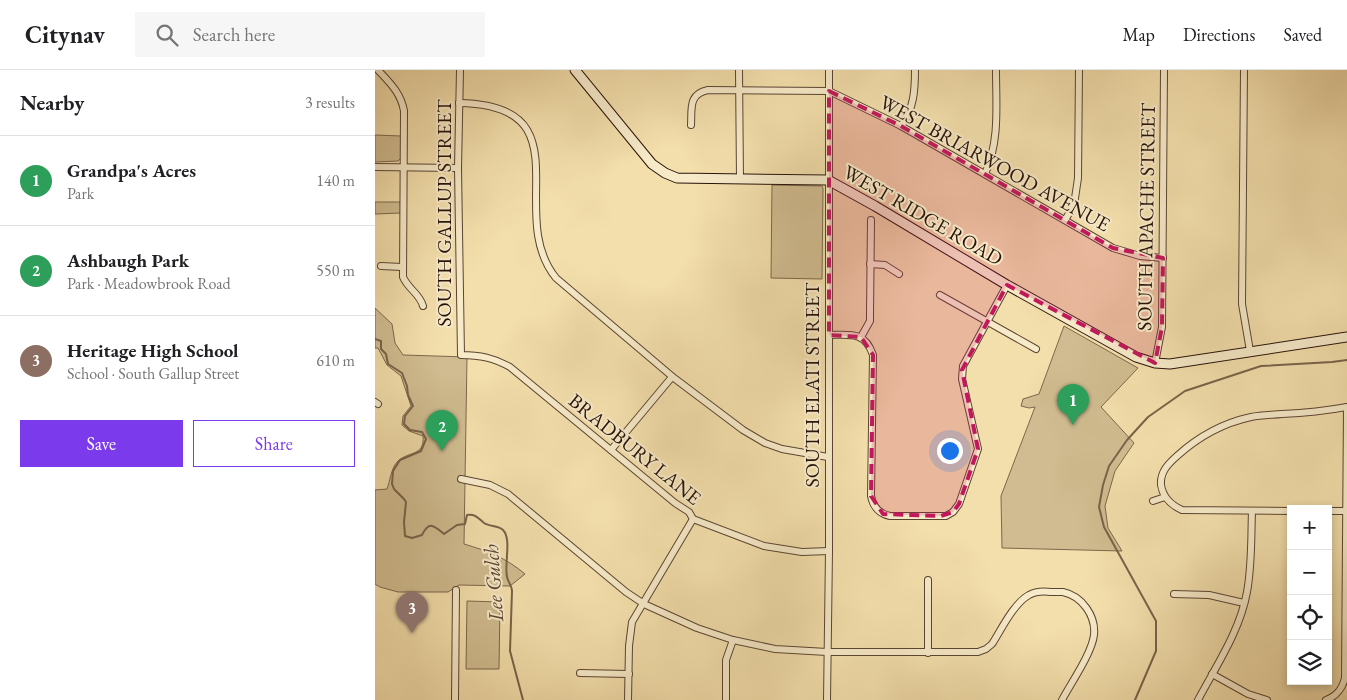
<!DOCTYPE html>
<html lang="en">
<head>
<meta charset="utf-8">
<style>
	body { margin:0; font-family:"EB Garamond",serif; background:#f6f6f6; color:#202124 }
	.controls { position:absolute; right:15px; bottom:15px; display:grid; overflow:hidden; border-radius:0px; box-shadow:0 2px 8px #0003 }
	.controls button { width:45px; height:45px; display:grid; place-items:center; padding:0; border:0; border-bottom:1px solid #e0e0e0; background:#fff; color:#202124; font:25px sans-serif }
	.you { position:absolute; left:574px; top:380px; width:18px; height:18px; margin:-12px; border:4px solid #fff; border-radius:50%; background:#1a73e8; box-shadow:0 0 0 8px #1a73e833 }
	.badge { display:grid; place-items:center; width:32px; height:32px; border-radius:50%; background:#7c3aed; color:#fff; font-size:16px; font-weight:700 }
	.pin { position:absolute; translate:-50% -41px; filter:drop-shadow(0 1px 2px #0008) }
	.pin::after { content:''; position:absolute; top:26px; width:18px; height:15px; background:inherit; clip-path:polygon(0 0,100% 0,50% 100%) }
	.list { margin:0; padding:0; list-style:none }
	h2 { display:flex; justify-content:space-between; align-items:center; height:65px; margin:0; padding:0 20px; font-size:21px }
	h2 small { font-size:16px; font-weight:400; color:#757577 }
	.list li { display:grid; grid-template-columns:32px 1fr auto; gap:15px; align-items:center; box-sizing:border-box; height:90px; padding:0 20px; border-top:1px solid #e0e0e0 }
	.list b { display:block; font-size:19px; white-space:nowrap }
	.list p { margin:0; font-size:16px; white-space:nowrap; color:#757577 }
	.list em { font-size:16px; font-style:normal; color:#757577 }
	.actions { display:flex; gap:10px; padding:15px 20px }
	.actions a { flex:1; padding:11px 0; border:1px solid #7c3aed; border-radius:0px; text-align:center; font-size:18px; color:#7c3aed }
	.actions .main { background:#7c3aed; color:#fff }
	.icon { flex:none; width:28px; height:28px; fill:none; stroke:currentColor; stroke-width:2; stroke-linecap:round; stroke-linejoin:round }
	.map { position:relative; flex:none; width:972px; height:630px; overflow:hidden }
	header { display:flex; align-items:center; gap:30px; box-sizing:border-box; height:70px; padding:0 25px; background:#fff; border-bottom:1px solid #e0e0e0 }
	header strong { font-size:24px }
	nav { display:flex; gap:28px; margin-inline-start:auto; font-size:18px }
	.search { width:350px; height:45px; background:#f6f6f6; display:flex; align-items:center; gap:12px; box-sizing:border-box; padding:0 18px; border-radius:0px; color:#757577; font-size:19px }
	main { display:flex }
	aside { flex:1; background:#fff }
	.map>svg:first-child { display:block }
	.green { fill:#d0bc90; stroke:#7c674c }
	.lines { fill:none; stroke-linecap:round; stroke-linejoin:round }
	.stream { stroke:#78634a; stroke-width:2 }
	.street-casing { stroke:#5a4532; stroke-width:8 }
	.secondary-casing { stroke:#271209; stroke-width:11 }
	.street { stroke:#f7eac9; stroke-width:6 }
	.secondary { stroke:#f7eac9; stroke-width:9 }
	.marked { fill:#c2185b; fill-opacity:0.2; stroke:#c2185b; stroke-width:4; stroke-dasharray:10 6; stroke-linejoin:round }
	.labels { text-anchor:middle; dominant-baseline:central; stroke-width:4; stroke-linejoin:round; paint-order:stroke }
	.street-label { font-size:20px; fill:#271209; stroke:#f7eac9 }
	.water-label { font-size:21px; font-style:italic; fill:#5d4834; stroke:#f7eac9 }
</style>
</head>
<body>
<header>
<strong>Citynav</strong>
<div class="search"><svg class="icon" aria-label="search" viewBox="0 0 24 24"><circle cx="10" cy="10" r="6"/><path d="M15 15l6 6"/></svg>Search here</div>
<nav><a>Map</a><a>Directions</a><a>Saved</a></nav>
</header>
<main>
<aside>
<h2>Nearby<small>3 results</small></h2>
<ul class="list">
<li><span class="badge" style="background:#2e9e5b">1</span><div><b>Grandpa's Acres</b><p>Park</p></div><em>140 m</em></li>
<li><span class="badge" style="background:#2e9e5b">2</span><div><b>Ashbaugh Park</b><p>Park · Meadowbrook Road</p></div><em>550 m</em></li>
<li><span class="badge" style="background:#8d6e63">3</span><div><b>Heritage High School</b><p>School · South Gallup Street</p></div><em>610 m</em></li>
</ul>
<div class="actions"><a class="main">Save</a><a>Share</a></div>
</aside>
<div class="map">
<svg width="972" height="630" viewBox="0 0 972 630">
	<rect width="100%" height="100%" fill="#f3dfac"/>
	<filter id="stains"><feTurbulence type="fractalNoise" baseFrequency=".004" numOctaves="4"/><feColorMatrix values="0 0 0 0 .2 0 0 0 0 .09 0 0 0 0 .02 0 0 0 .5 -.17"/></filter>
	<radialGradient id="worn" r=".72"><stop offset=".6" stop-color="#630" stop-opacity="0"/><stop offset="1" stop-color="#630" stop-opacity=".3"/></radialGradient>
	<g class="green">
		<polygon points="0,65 26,66 26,88 23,91 0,92"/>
		<polygon points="397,115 447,116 448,118 447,209 396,208"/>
		<polygon points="0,132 25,132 26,143 0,144"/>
		<path d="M0 238 17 254 20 273 28 285 92 287 89 474C113 481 131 488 150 504L135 516 84 515 73 522H23L5 517 0 514V420L12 419C15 411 16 399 22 392 32 381 50 387 48 366L34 361 27 355 28 346 36 336 26 306 12 295 3 278H0Z"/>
		<polygon points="689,256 763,298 726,337 759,373 740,401 730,436 733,458 747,481 627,478 626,426 660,337 654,338 646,336 648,329 664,324"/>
		<polygon points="92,531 125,532 124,599 91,599"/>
	</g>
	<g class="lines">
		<g class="stream">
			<path d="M0 269 6 271V279L11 284 13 294 27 303 32 316 33 325 38 336 30 346 29 354 35 360 47 362 51 369 46 381 25 390 18 401 17 414 19 419 29 429 31 432 29 452 30 466 37 468 47 465C54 451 58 455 69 464L82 455 90 454 92 445C101 444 103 448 109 453 115 457 123 455 128 460 137 469 129 494 132 507 133 512 137 516 137 521L135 581 148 630"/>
			<polyline points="760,630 781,581 781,551 729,457 724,437 728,415 734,396 752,370 773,347 810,321 886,296 957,292 972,290"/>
		</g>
		<g class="street-casing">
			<g id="street">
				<path d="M3 0C15 13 26 23 29 41L28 207C33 219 45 224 48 236"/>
				<path d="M85 0 83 98 86 285C105 285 119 288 135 297L300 433 314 442 318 449 389 476 427 482 454 481"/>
				<polyline points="364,0 365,109"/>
				<polyline points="869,0 867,234 875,281"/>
				<path d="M84 33C213 35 128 143 181 208L299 308 368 360 390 373 407 379 453 387"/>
				<path d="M316 55C317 39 313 24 333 20L454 21 526 56 738 178 765 186 788 188"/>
				<path d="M526 56C539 39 540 20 540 0"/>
				<polyline points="0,97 83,98"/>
				<path d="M610 104C625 71 621 35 621 0"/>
				<polyline points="690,150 699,135 703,108 704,0"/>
				<polyline points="495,194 510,195 524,204"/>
				<polyline points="6,196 27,197"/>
				<polyline points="565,225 661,279"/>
				<path d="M454 265C476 265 490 261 498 285L496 426C498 437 505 444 515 446H571L578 442 584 434 603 379 587 309 588 296 632 215"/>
				<polyline points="486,267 495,251 495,244 496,150"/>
				<polyline points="780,293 787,257 789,0"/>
				<polyline points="0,332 3,334"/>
				<polyline points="236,380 297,307"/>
				<path d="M86 409 115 415 133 424 251 522 269 534 322 558 358 570 400 579 452 582H603L611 579 617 574C626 560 639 533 654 525 661 521 668 521 676 522 680 522 684 522 688 522 707 526 721 546 719 565 717 583 696 613 687 630"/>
				<polyline points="778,431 790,427"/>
				<path d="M916 441 807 440C796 435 788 428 786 415 785 402 793 394 802 386 823 367 848 353 876 347 886 345 897 345 907 344 929 343 950 341 972 337"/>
				<polyline points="953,441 971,441"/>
				<polyline points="799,524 834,525 869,533"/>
				<polyline points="553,583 553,510"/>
				<polyline points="205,603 254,604"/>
				<polyline points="837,604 873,624 892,630"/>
				<polyline points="80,630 81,520"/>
				<polyline points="253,630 254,576 257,552 318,449"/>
				<polyline points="351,630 351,590 358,570"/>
				<polyline points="452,630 454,481 454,0"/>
				<path d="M823 630C841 596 865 561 872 522 877 495 876 468 877 441"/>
				<path d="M951 630C962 626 967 619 970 608L972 337"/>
			</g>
		</g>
		<g class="secondary-casing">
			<polyline id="secondary" points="200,0 277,94 290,103 302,108 453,110 500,136 632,215 761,287 780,293 795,294 972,267"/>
		</g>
		<use href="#street" class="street"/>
		<use href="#secondary" class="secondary"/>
	</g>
	<path class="marked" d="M454 21 526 56 738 178 788 188 787 257 780 293 632 215 587 300 603 379 584 434 578 442 566 446 508 444 496 426 498 285 486 267 454 265Z"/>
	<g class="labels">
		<g class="street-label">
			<text transform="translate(620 93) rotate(29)">WEST BRIARWOOD AVENUE</text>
			<text transform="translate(69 143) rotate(-90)">SOUTH GALLUP STREET</text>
			<text transform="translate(548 145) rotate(30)">WEST RIDGE ROAD</text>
			<text transform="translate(771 147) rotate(-89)">SOUTH APACHE STREET</text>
			<text transform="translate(437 315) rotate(-90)">SOUTH ELATI STREET</text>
			<text transform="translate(260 379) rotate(39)">BRADBURY LANE</text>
		</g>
		<g class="water-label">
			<text transform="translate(118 513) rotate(-94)">Lee Gulch</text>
		</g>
	</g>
	<rect width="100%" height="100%" filter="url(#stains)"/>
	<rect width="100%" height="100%" fill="url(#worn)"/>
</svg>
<div class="controls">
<button>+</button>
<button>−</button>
<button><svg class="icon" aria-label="locate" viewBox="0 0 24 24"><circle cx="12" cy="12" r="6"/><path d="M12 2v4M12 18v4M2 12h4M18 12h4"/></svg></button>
<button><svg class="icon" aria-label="layers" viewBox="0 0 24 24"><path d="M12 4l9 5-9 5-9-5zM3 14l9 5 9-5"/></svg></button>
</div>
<div class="you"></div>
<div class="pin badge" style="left:698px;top:355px;background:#2e9e5b">1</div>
<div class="pin badge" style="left:67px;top:381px;background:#2e9e5b">2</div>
<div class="pin badge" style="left:37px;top:563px;background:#8d6e63">3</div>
</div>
</main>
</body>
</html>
